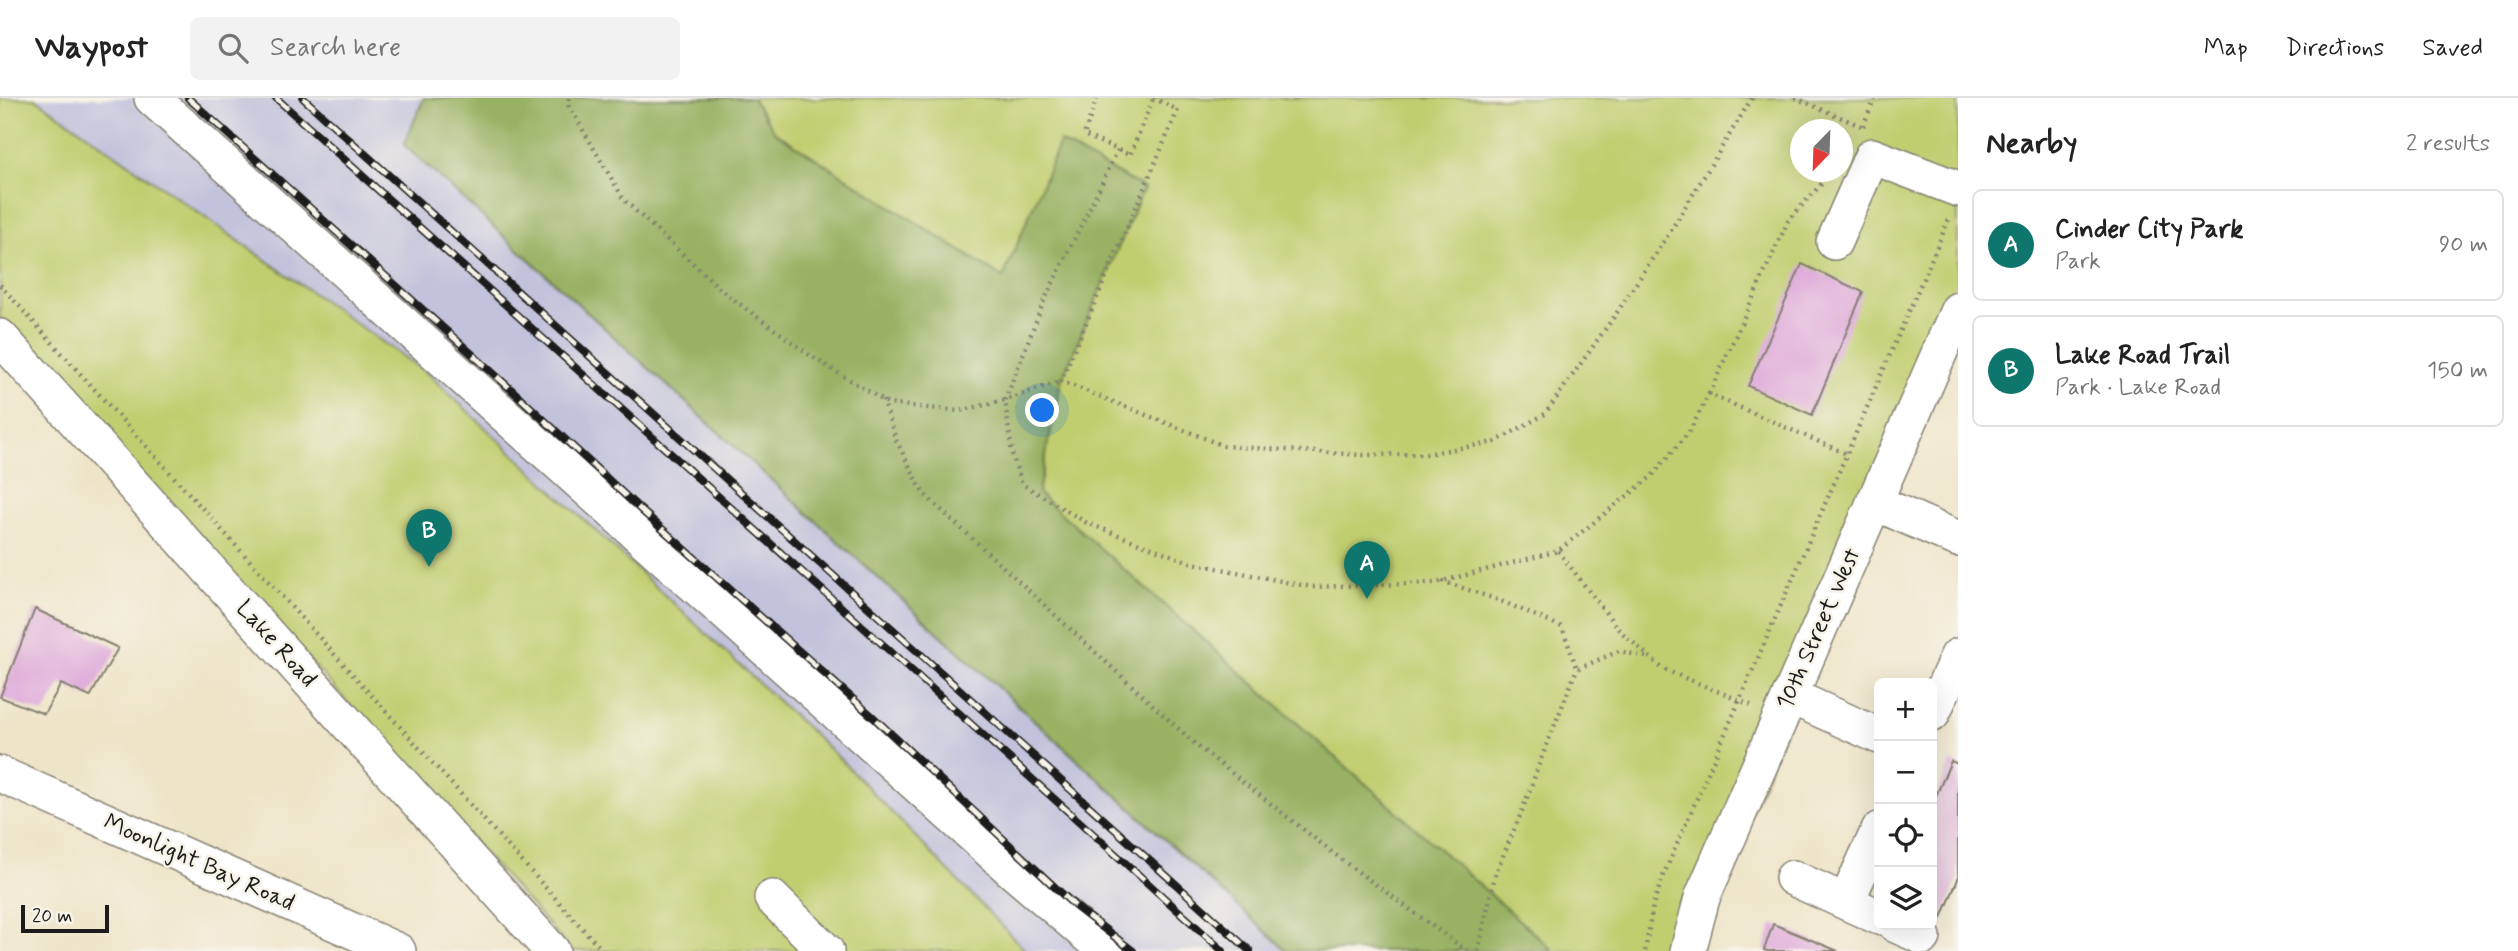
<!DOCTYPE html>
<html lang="en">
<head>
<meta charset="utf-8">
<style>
	body { margin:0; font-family:Mynerve,sans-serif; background:#f2f2f2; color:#222 }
	.controls { position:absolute; right:21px; bottom:21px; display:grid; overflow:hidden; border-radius:10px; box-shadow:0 7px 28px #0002 }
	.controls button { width:63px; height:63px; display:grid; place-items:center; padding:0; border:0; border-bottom:2px solid #e0e0e0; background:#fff; color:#222; font:35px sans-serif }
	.compass { position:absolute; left:1790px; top:21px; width:63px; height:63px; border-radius:50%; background:#fff; box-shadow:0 7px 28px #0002; rotate:203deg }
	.scale { position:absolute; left:21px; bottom:18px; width:88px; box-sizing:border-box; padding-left:7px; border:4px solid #1c1c1c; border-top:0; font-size:19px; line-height:24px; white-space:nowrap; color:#1c1c1c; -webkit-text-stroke:5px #f7f3e8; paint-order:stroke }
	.you { position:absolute; left:1043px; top:313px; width:24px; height:24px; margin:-18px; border:5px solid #fff; border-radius:50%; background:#1a73e8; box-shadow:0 0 0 10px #1a73e833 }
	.badge { display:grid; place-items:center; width:46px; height:46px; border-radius:50%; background:#0f766e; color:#fff; font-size:23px; font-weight:700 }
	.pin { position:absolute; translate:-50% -58px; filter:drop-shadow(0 2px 4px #0008) }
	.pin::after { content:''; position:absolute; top:37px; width:24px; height:21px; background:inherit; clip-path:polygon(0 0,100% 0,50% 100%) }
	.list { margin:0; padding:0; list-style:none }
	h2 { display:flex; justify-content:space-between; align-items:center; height:91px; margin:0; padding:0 28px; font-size:30px }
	h2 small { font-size:23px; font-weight:400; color:#767676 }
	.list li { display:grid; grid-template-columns:46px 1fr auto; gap:21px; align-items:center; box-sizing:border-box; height:112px; margin:0 14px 14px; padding:0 14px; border:2px solid #e0e0e0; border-radius:10px }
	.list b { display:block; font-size:26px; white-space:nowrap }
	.list p { margin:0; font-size:23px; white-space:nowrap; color:#767676 }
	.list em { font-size:23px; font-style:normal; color:#767676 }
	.icon { flex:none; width:38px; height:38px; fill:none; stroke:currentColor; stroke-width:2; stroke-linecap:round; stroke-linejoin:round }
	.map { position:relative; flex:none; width:1958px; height:853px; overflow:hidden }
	header { display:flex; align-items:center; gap:42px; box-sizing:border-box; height:98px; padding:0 35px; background:#fff; border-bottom:2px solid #e0e0e0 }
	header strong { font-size:33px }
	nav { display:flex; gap:38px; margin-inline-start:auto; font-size:24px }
	.search { width:490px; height:63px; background:#f2f2f2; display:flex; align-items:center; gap:18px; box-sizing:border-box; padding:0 24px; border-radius:10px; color:#767676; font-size:26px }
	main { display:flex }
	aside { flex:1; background:#fff }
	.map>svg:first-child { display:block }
	.industrial { fill:#c2c2dc }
	.green { fill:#c1ce70; stroke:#6e7546; stroke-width:2; fill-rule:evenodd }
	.forest { fill:#98b162; stroke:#5a663f; stroke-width:2 }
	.building { fill:#dca2d9 }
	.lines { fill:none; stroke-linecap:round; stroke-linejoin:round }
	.minor-casing { stroke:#858072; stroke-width:38 }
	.path { stroke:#858072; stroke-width:4.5; stroke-dasharray:2 5; stroke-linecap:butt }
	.minor { stroke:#fff; stroke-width:35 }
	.rail-casing { stroke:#1c1c1c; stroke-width:8 }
	.rail { stroke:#f7f3e8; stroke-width:5; stroke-dasharray:16; stroke-linecap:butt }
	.labels { text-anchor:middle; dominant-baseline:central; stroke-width:5; stroke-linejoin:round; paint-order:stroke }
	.street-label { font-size:24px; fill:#1c1c1c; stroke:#f7f3e8 }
</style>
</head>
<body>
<header>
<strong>Waypost</strong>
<div class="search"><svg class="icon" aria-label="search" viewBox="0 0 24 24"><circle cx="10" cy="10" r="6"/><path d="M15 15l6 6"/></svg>Search here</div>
<nav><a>Map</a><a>Directions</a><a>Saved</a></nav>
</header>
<main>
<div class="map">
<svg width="1958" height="853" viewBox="0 0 1958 853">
	<rect width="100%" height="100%" fill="#f7f3e8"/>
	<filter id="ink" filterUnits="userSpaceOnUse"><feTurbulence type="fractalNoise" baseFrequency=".0143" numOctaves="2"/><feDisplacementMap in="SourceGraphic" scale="14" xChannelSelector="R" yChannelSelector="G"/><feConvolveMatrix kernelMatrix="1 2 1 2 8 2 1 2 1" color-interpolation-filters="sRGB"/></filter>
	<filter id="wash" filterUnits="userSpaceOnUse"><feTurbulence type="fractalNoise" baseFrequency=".00686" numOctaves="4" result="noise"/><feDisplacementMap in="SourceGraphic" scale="28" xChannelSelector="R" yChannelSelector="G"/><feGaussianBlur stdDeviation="1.57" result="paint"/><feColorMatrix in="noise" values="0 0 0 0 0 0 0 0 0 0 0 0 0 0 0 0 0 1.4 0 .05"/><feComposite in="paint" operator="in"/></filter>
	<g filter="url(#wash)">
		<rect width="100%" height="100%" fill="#eee4c7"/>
		<polygon class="industrial" points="35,0 424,0 404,47 1287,853 1026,853 840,661 428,276"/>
		<g class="green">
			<polygon points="0,0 35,0 428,276 840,661 1026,853 572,853 0,220"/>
			<path d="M424 0H1958V212L1694 853H1287L404 47ZM1800 32H1842V74H1800Z"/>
		</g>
		<polygon class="forest" points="424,0 752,0 775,34 1003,180 1060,44 1144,90 1061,283 1038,395 1554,853 1287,853 404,47"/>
		<g id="blocks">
			<g class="building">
				<polygon points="1802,166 1863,194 1812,317 1748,288"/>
				<polygon points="35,511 118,550 90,599 61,586 44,616 0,599"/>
				<polygon points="1951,663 1958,666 1958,781 1939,827 1932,823 1932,707"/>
				<polygon points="1773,826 1838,853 1767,853 1764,852"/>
			</g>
		</g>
	</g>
	<g filter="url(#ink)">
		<use href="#blocks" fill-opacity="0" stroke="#858072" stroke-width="2"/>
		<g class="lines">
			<g class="minor-casing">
				<g id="minor">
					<polyline points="152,0 1015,775 1106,853"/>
					<polyline points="1834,144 1872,58 1958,91"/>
					<polyline points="0,239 552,853"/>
					<polyline points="1874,404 1958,441"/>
					<polyline points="1790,598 1879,638"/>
					<polyline points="1932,616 1958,558"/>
					<polyline points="0,676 398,853"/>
					<polyline points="1793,780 1879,819"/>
					<polyline points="772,800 826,853"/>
					<polyline points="1846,804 1879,732"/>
					<polyline points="1896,827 1923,839"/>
					<polyline points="1688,853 1702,800 1958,212"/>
				</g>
			</g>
			<g class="path">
				<polyline points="569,0 569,8 624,102 727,197 814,260 889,306 960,313 1005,302 1061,283"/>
				<polyline points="1097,0 1084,37 1130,57 1153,1"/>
				<polyline points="1153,0 1178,12 1061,283 1224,348 1363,357 1426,356 1495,344 1545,316 1616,216 1668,137 1752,0"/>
				<polyline points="1795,0 1861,28"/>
				<polyline points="1863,28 1875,0"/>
				<polyline points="1118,52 1044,203 1005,302 1012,356 1022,386 1087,425 1192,465 1311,489 1435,485 1558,453 1651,379 1689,334 1709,296 1847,356"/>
				<polyline points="0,187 603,853"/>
				<polyline points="1709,296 1788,123 1824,83"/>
				<polyline points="883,302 896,342 923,395 1196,647 1346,765 1467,853"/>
				<polyline points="1558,453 1619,532 1663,571 1751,607"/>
				<polyline points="1442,483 1501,503 1562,529 1577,571"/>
				<polyline points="1478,853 1495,777 1522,713 1540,664 1577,571 1619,553 1651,560"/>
				<polyline points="1645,853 1653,807 1664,776 1949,121"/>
			</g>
			<use href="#minor" class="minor"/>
			<g class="rail-casing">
				<g id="rail">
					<polyline points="188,0 513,293 642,413 872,618 1076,809 1133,853"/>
					<polyline points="276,0 1223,853"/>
					<polyline points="303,0 1250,853"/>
				</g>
			</g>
			<use href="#rail" class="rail"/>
		</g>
	</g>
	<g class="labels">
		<g class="street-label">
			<text transform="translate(1819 531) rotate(-66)">10th Street West</text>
			<text transform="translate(276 546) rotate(48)">Lake Road</text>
			<text transform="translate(199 765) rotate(24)">Moonlight Bay Road</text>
		</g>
	</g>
</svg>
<div class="controls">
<button>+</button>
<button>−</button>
<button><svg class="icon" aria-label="locate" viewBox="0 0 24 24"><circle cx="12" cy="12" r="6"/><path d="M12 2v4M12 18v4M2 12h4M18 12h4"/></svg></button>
<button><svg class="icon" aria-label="layers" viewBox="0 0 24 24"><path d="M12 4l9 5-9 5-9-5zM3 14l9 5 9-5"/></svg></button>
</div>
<svg class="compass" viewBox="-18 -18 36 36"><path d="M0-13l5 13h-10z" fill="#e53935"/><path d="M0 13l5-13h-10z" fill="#767676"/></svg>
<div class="scale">20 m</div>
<div class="you"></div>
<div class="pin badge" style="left:1367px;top:501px">A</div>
<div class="pin badge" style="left:429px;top:469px">B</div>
</div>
<aside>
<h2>Nearby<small>2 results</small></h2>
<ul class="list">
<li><span class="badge">A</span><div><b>Cinder City Park</b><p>Park</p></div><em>90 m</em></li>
<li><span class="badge">B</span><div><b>Lake Road Trail</b><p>Park · Lake Road</p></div><em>150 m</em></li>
</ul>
</aside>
</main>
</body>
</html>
